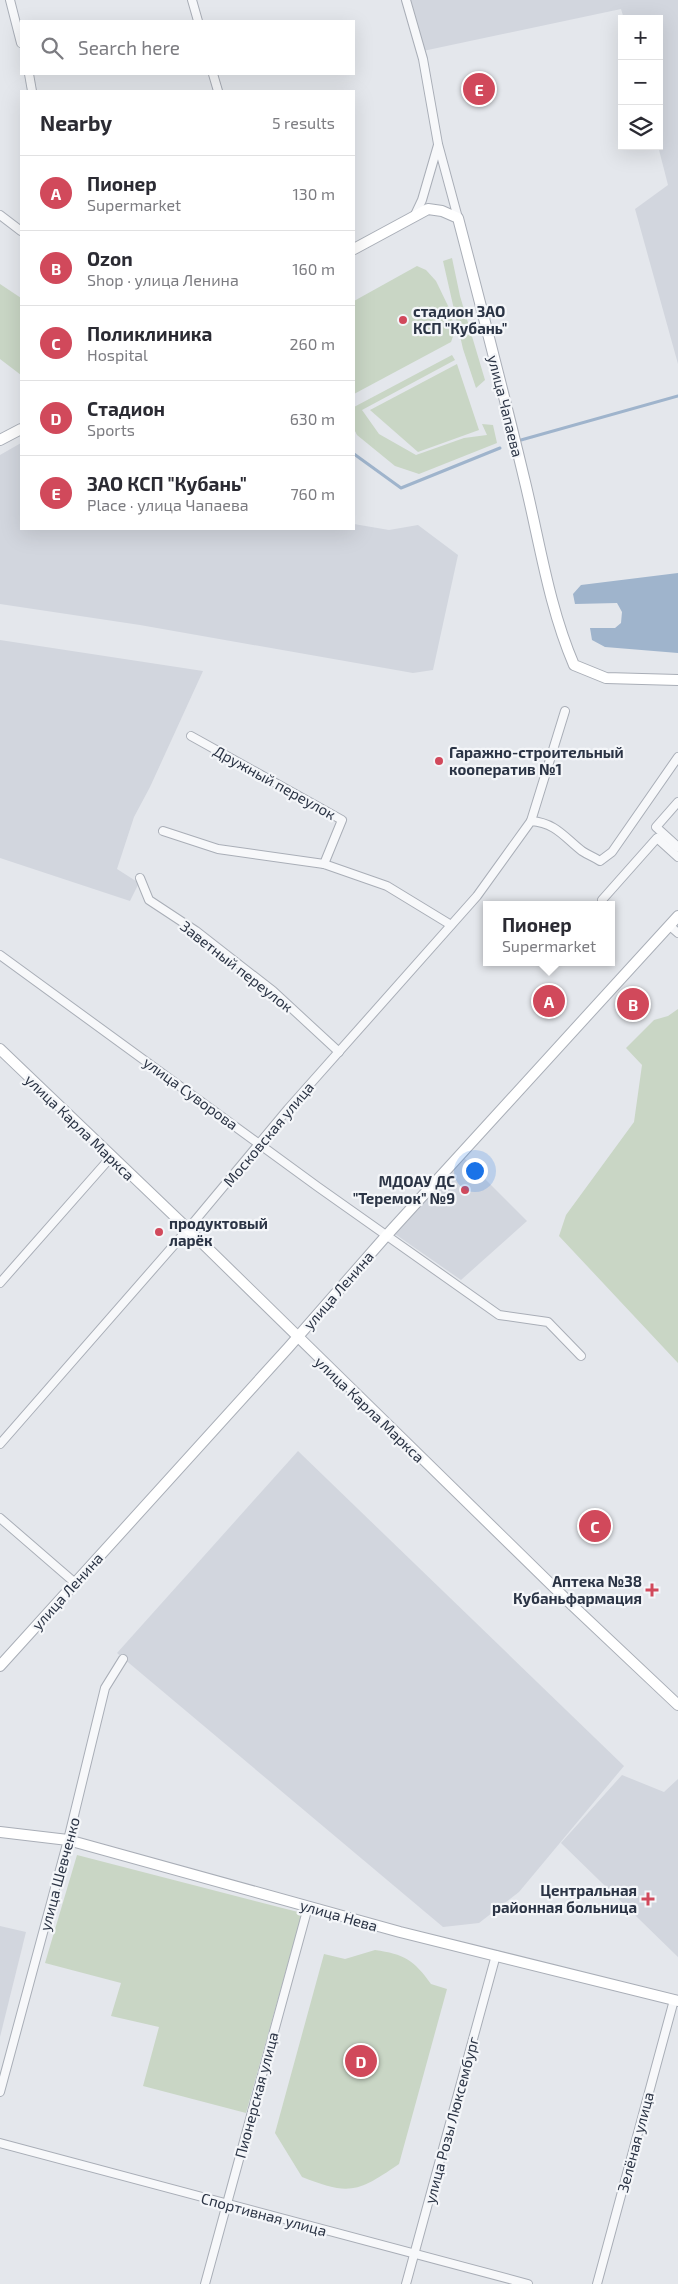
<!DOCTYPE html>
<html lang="en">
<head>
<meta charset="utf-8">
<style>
	body { margin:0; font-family:"Exo 2",sans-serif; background:#f7f7f7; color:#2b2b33 }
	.controls { position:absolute; right:15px; top:15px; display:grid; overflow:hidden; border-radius:0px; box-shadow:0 5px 20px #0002 }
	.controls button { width:45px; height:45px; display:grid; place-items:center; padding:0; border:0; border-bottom:1px solid #e1e1e2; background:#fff; color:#2b2b33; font:25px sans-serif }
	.you { position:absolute; left:474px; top:1170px; width:18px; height:18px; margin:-12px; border:4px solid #fff; border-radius:50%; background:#1a73e8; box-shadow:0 0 0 8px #1a73e833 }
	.badge { display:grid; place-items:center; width:32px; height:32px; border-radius:50%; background:#d1495b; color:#fff; font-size:16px; font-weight:700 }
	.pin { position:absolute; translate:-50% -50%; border:2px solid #fff; box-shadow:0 1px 5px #0006 }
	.popup { position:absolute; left:483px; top:901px; width:132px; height:65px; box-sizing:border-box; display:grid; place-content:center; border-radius:0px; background:#fff; filter:drop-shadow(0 1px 4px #0005); font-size:16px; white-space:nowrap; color:#7c7c81 }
	.popup b { font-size:19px; color:#2b2b33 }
	.popup::after { content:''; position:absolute; left:50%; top:100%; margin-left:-10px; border:10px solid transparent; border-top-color:#fff }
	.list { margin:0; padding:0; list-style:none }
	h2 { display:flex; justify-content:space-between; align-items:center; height:65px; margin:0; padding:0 20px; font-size:21px }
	h2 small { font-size:16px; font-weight:400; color:#7c7c81 }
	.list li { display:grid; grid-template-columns:32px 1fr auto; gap:15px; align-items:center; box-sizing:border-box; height:75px; padding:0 20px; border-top:1px solid #e1e1e2 }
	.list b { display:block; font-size:19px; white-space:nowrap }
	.list p { margin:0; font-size:16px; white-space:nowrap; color:#7c7c81 }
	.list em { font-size:16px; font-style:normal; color:#7c7c81 }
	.icon { flex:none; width:28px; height:28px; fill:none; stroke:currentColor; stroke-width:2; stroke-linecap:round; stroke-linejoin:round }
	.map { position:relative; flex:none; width:678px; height:2284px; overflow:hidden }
	.search { position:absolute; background:#fff; box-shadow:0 5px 20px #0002; left:20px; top:20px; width:335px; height:55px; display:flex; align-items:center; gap:12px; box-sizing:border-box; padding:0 18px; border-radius:0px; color:#7c7c81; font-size:19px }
	.panel { position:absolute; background:#fff; box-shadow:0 5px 20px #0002; left:20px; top:90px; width:335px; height:440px; border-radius:0px }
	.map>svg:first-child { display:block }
	.built { fill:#d2d6de }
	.green { fill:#c9d6c5 }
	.water { fill:#9fb4cc }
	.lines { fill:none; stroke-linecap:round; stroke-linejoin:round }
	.stream { stroke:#9fb4cc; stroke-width:3 }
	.street-casing { stroke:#a9aeb7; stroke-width:10 }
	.secondary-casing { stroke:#a9aeb7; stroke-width:12 }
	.street { stroke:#f7f8fa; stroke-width:8 }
	.secondary { stroke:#fff; stroke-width:10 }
	.poi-dot { fill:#d1495b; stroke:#f4f6f9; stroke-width:2 }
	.labels { text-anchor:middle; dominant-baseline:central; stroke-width:4.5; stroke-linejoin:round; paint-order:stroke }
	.poi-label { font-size:15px; font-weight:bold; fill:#2b3445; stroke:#f4f6f9; text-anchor:start }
	.street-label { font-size:15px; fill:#2b3445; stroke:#f4f6f9 }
</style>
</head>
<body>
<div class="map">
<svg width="678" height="2284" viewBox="0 0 678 2284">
	<rect width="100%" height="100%" fill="#e4e7ec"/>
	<g class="built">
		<polygon points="408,0 678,0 678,364 635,209 668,185 658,146 659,19 624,19 621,9 423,51"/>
		<polygon points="21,443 21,529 354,529 354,524 389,530 418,525 458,555 433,670 413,673 140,625 0,604 0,455"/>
		<polygon points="0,640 203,671 150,787 134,817 117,869 139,883 130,901 0,858"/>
		<polygon points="464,1158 527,1221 461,1280 395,1234"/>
		<polygon points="298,1451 624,1766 519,1892 479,1923 443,1927 117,1653"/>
		<polygon points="622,1775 664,1792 678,1779 678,1957 561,1843"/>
		<polygon points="0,1926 26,1932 0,2037"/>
	</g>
	<g class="green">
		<polygon points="452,258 460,296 485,380 476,388 463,349 443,261"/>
		<polygon points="417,266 426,270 436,281 450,310 455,331 451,342 354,394 354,301"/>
		<polygon points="0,284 21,298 21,375 0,359"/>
		<polygon points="452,355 455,360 362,410 379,434 416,455 464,438 487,435 482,424 493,425 497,443 419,474 395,466 357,435 354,429 354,407"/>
		<polygon points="457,364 479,430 418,452 370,410"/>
		<polygon points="678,1009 678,1363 559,1236 566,1215 634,1122 642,1065 626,1048 654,1020 668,1016"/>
		<polygon points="77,1855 302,1913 246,2113 143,2086 159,2027 111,2016 121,1983 45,1963"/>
		<path d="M375 1950C404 1954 414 1960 431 1984L447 1989 399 2164C358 2192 350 2196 302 2177L275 2133 324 1954 345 1959Z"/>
	</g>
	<polygon class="water" points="678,573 678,653 605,647 592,640 590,628 615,628 621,623 622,612 617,603 575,604 573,594 581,585"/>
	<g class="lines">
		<g class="stream">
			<polyline points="521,440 678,396"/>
			<polyline points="354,454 401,488 500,448"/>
		</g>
		<g class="street-casing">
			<g id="street">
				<polyline points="10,0 21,43"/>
				<polyline points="192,0 198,21"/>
				<polyline points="406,0 423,59 438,144 458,218"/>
				<polyline points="29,74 32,91"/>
				<polyline points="213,74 218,91"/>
				<polyline points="0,215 21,231"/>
				<polyline points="414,217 422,200 438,145"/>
				<polyline points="191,736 342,820 324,864"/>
				<polyline points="678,802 656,827 678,847"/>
				<polyline points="531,821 565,711"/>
				<polyline points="163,831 218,849 324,864 387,886 451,925"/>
				<polyline points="140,878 149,900 196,931 273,991 339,1052"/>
				<polyline points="602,900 657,838 678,857"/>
				<polyline points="670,926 678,933"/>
				<polyline points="0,955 318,1187 499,1315 548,1322 581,1356"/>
				<polyline points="0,1283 111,1157"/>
				<path d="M0 1444 188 1229 288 1109 477 896 531 821C556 823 564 837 582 851 588 855 594 857 600 861L612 852 678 757"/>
				<polyline points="0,1518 74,1582"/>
				<polyline points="0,2092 68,1840 105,1688 123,1659"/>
				<polyline points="0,2143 528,2284"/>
				<polyline points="205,2284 308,1907"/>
				<polyline points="406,2284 496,1955"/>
				<polyline points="597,2284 674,2000"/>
			</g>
		</g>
		<g class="secondary-casing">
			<g id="secondary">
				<path d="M354 249 428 209 442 211 458 218C481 306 504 394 525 482 540 544 549 607 574 665L606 678 678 680"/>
				<polyline points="0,440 21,429"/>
				<polyline points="0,1049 188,1229 571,1604 678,1705"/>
				<polyline points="0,1666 288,1348 386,1236 678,916"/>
				<polyline points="0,1832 68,1840 400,1932 678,2001"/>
			</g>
		</g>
		<use href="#street" class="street"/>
		<use href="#secondary" class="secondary"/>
	</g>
	<g class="poi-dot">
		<circle cx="403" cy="320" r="5"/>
		<circle cx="439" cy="761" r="5"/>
		<circle cx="465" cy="1190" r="5"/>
		<circle cx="159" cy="1232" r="5"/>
		<path d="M649.5 1582.5h5v5h5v5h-5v5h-5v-5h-5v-5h5z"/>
		<path d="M645.5 1891.5h5v5h5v5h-5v5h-5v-5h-5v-5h5z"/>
	</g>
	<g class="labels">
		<g class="poi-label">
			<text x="413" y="311">стадион ЗАО<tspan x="413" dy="17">КСП "Кубань"</tspan></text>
			<text x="449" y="752">Гаражно-строительный<tspan x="449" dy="17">кооператив №1</tspan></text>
			<text x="455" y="1181" text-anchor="end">МДОАУ ДС<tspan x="455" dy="17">"Теремок" №9</tspan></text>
			<text x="169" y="1223">продуктовый<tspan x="169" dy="17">ларёк</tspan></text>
			<text x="642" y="1581" text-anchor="end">Аптека №38<tspan x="642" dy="17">Кубаньфармация</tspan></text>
			<text x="637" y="1890" text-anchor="end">Центральная<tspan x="637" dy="17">районная больница</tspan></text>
		</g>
		<g class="street-label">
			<text transform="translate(506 406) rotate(76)">улица Чапаева</text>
			<text transform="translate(275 782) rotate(29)">Дружный переулок</text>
			<text transform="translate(237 966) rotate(38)">Заветный переулок</text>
			<text transform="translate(191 1093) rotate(36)">улица Суворова</text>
			<text transform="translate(80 1127) rotate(44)">улица Карла Маркса</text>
			<text transform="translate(268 1134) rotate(-50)">Московская улица</text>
			<text transform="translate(338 1290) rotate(-49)">улица Ленина</text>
			<text transform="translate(370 1409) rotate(44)">улица Карла Маркса</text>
			<text transform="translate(67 1591) rotate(-48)">улица Ленина</text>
			<text transform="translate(59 1874) rotate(-75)">улица Шевченко</text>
			<text transform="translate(339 1915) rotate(16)">улица Нева</text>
			<text transform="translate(256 2095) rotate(-75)">Пионерская улица</text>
			<text transform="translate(451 2120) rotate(-75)">улица Розы Люксембург</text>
			<text transform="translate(635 2142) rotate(-75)">Зелёная улица</text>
			<text transform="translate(264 2214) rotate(15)">Спортивная улица</text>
		</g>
	</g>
</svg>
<div class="controls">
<button>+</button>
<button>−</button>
<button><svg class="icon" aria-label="layers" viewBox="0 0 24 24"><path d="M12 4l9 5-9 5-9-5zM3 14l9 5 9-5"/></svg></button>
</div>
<div class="you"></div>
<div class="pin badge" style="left:549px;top:1001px">A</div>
<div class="popup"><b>Пионер</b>Supermarket</div>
<div class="pin badge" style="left:633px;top:1004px">B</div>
<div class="pin badge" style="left:595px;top:1526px">C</div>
<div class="pin badge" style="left:361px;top:2061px">D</div>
<div class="pin badge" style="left:479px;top:89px">E</div>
<div class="search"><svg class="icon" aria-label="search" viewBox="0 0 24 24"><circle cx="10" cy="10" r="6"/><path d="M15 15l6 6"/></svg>Search here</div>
<section class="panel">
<h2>Nearby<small>5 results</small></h2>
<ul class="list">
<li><span class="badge">A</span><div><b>Пионер</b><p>Supermarket</p></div><em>130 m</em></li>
<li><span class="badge">B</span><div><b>Ozon</b><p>Shop · улица Ленина</p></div><em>160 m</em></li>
<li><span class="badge">C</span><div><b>Поликлиника</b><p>Hospital</p></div><em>260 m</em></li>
<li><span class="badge">D</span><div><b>Стадион</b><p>Sports</p></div><em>630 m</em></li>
<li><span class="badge">E</span><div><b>ЗАО КСП &quot;Кубань&quot;</b><p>Place · улица Чапаева</p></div><em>760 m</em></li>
</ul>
</section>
</div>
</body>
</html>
